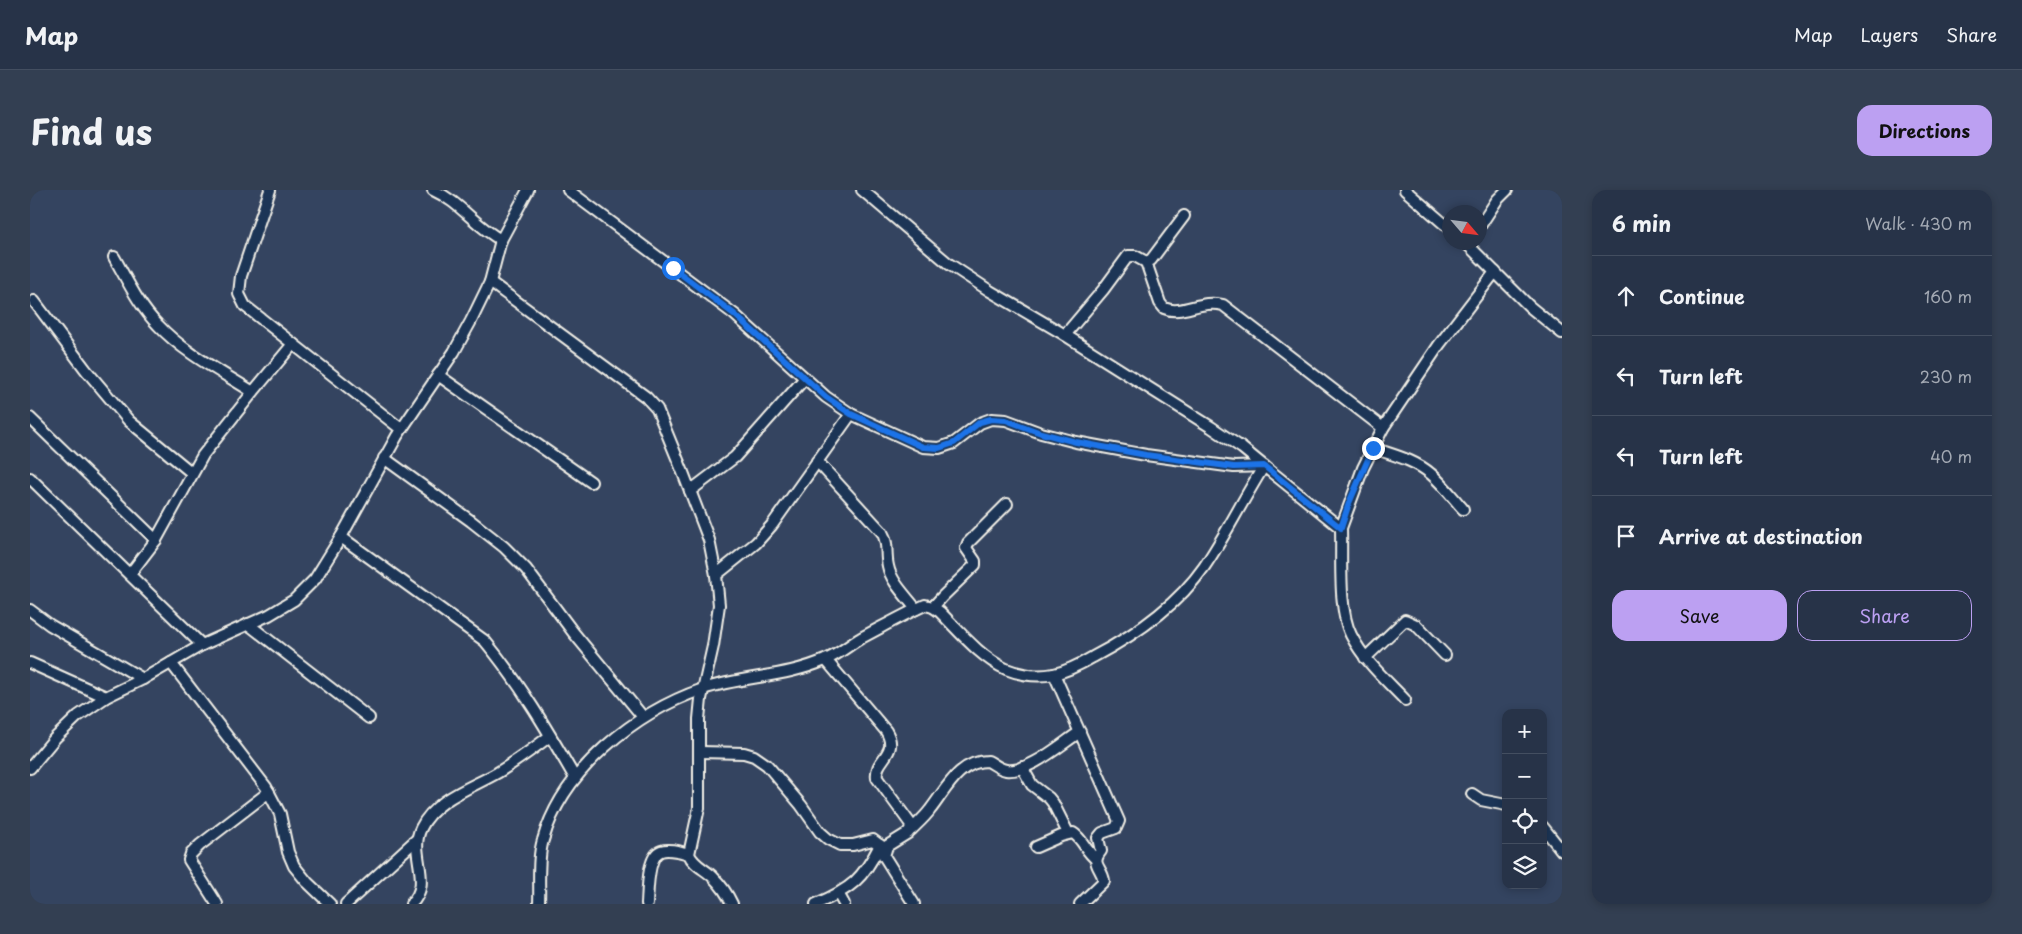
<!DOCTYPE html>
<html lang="en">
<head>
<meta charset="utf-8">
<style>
	body { margin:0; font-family:"Playpen Sans",sans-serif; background:#333f52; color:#f1f3f6 }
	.controls { position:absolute; right:15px; bottom:15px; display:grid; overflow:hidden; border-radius:10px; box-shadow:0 2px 8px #0003 }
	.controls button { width:45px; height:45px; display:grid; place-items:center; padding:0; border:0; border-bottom:1px solid #434e60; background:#273348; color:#f1f3f6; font:25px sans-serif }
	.compass { position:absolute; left:1412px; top:15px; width:45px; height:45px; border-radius:50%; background:#273348; box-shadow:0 2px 8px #0003; rotate:118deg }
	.stop { position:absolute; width:15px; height:15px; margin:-11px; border:4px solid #1a73e8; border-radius:50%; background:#fff }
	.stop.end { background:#1a73e8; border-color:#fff; box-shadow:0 1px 5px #0008 }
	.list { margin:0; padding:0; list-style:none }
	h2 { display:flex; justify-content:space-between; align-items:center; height:65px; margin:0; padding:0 20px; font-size:21px }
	h2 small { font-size:16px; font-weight:400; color:#a4aab4 }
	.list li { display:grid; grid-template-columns:32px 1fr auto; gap:15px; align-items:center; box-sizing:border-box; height:80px; padding:0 20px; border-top:1px solid #434e60 }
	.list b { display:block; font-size:19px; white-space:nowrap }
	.list em { font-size:16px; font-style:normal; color:#a4aab4 }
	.actions { display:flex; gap:10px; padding:15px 20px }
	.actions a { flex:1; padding:11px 0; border:1px solid #bca0f2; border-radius:15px; text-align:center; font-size:18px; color:#bca0f2 }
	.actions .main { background:#bca0f2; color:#111 }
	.icon { flex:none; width:28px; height:28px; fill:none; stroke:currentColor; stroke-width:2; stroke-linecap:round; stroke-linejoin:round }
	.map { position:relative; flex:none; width:1532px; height:714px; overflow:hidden; border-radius:15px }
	header { display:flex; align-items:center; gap:30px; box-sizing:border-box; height:70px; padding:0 25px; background:#273348; border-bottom:1px solid #434e60 }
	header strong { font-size:24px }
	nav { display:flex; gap:28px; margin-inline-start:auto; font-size:18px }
	.intro { display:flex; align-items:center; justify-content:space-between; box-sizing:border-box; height:120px; padding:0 30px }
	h1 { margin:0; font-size:35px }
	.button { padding:12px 22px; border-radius:15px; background:#bca0f2; color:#111; font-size:18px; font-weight:700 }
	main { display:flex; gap:30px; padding:0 30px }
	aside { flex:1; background:#273348; border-radius:15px; box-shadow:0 2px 8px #0003 }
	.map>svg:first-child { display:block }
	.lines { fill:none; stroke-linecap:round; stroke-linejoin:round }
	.minor-casing { stroke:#f4f1e8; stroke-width:14 }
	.minor { stroke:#1d3557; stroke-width:10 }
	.route { stroke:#1a73e8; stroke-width:6 }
</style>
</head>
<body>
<header>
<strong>Map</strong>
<nav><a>Map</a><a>Layers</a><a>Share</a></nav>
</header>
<div class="intro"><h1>Find us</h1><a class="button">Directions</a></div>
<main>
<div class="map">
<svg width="1532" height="714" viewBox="0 0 1532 714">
	<rect width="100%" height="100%" fill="#344460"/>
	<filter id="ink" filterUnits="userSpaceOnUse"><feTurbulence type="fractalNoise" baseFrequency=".02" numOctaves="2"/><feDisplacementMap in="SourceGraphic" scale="10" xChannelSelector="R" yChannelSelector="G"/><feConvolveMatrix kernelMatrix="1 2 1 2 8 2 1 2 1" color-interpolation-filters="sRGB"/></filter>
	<g filter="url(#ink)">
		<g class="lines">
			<g class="minor-casing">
				<g id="minor">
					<polyline points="240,0 211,86 209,104 215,116 371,239"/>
					<path d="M403 0C430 12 445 36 471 50"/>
					<polyline points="538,0 704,124 796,207 821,224 893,257 909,258 924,253 950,233 961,229 976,230 1011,243 1046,252 1116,265 1204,277 1234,276 1212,258 1181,237 1035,145 960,101 919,74 832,0"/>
					<polyline points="1375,0 1420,39"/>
					<polyline points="1450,36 1467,10 1477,0"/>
					<polyline points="1435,52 1465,82"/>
					<path d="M84 67C97 90 109 116 128 135 154 163 190 181 223 202"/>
					<path d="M1116 72 1130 113 1134 118C1152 126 1170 109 1193 115L1353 238"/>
					<path d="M460 92 616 207 627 219 652 280 679 350 686 385 689 415 683 456 671 509 669 529V618L659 664C663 675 675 679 683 687 691 695 697 703 702 714"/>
					<polyline points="4,111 56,180 99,231 162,283"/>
					<polyline points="1035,145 1073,100 1098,66 1105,66 1116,72 1121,70 1154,26"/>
					<polyline points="408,185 561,292"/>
					<polyline points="0,228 126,350"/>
					<path d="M1343 258C1363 265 1385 270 1401 284 1413 294 1423 308 1433 319"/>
					<polyline points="354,268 441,331 474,357 496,379 543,442 613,527"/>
					<path d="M787 271 852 342C859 354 855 364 858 376 861 392 877 407 886 419"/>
					<polyline points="0,288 172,455"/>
					<polyline points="660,301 705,267 775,188"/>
					<path d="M1311 338C1312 367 1308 420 1321 445 1334 471 1356 490 1375 510"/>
					<path d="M311 347 455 451C490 493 518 541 545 588"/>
					<polyline points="100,384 126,350 173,265 223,202 263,154"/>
					<polyline points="686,385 726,353 742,335 821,224"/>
					<polyline points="903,417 912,407 945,375 945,371 936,358 938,353 977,314"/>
					<polyline points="0,420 20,435 113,489"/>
					<polyline points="218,434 339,528"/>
					<polyline points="1335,468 1375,430 1386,435 1415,465"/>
					<path d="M796 470 856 541C870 565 844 568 847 588L882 636 878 643 857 656 854 666 884 714"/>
					<polyline points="0,473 76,507"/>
					<polyline points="141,473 236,597 250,624 258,662 264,676 277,692 300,714"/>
					<path d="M1024 484 1089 631 1086 638 1072 643 1068 648 1071 661C1060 675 1072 677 1074 691L1050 714"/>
					<polyline points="670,562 714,563 724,566 737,575 771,615 790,642 798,649 810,655 823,655 843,650 855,659"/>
					<polyline points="992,577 1002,595 1019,608 1023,613 1038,643"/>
					<polyline points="0,578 25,548 48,526 76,507 113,489 172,455 239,425 264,410 285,389 311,347 367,246 424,162 441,131 460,92 471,50 498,0"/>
					<polyline points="1442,604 1451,610 1476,615"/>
					<polyline points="1513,637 1532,661"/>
					<path d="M881 640C888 633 895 627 900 620 916 600 928 571 958 571 964 574 969 579 976 580 999 583 1031 554 1050 542"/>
					<path d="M1006 657 1031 646 1043 643C1053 649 1056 662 1066 669"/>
					<polyline points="809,705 814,714"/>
					<polyline points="187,714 159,670 161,664 170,655 239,602"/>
					<polyline points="316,714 386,650"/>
					<path d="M381 714C404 692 378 664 391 638 405 609 441 598 467 583 485 572 503 559 520 546"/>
					<path d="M509 714C510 694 507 669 513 650 533 579 606 522 673 499 713 486 757 487 795 470 808 465 819 455 831 448 852 437 873 425 895 415L903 417 910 422C930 442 950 467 976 479 991 485 1009 487 1024 484 1038 481 1051 474 1063 467 1105 445 1146 417 1174 377 1196 345 1213 309 1234 276L1311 338 1333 278 1353 238 1409 155 1465 82 1500 117 1532 143"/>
					<path d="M617 714C618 701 617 666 631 661 639 658 651 662 659 664"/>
					<path d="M786 714C821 699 833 689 850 655"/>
				</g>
			</g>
			<use href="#minor" class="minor"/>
		</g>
	</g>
	<g class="lines" filter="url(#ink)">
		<polyline class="route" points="643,78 704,124 796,207 821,224 893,257 909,258 924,253 950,232 961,229 976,230 1011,243 1046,252 1116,265 1204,277 1234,276 1311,338 1319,313 1343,258"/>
	</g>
</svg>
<div class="controls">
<button>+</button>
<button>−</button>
<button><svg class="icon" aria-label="locate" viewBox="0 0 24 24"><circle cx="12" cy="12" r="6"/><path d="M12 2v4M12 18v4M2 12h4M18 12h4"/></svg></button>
<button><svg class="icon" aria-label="layers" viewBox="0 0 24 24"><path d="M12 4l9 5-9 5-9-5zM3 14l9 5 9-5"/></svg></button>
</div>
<svg class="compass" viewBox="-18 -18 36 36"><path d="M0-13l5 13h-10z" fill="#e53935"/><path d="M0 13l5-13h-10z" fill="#a4aab4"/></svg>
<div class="stop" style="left:643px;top:78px"></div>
<div class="stop end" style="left:1343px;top:258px"></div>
</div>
<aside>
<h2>6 min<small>Walk · 430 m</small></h2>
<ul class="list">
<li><svg class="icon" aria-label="ahead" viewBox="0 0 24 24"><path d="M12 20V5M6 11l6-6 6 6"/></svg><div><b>Continue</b></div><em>160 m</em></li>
<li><svg class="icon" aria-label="left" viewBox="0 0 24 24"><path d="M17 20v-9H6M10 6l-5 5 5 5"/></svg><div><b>Turn left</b></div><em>230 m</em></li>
<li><svg class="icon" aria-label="left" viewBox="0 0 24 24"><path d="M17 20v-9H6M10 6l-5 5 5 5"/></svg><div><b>Turn left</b></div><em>40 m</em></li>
<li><svg class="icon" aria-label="arrive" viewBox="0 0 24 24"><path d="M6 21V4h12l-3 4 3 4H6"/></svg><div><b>Arrive at destination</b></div></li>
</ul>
<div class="actions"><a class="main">Save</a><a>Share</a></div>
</aside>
</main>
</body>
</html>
